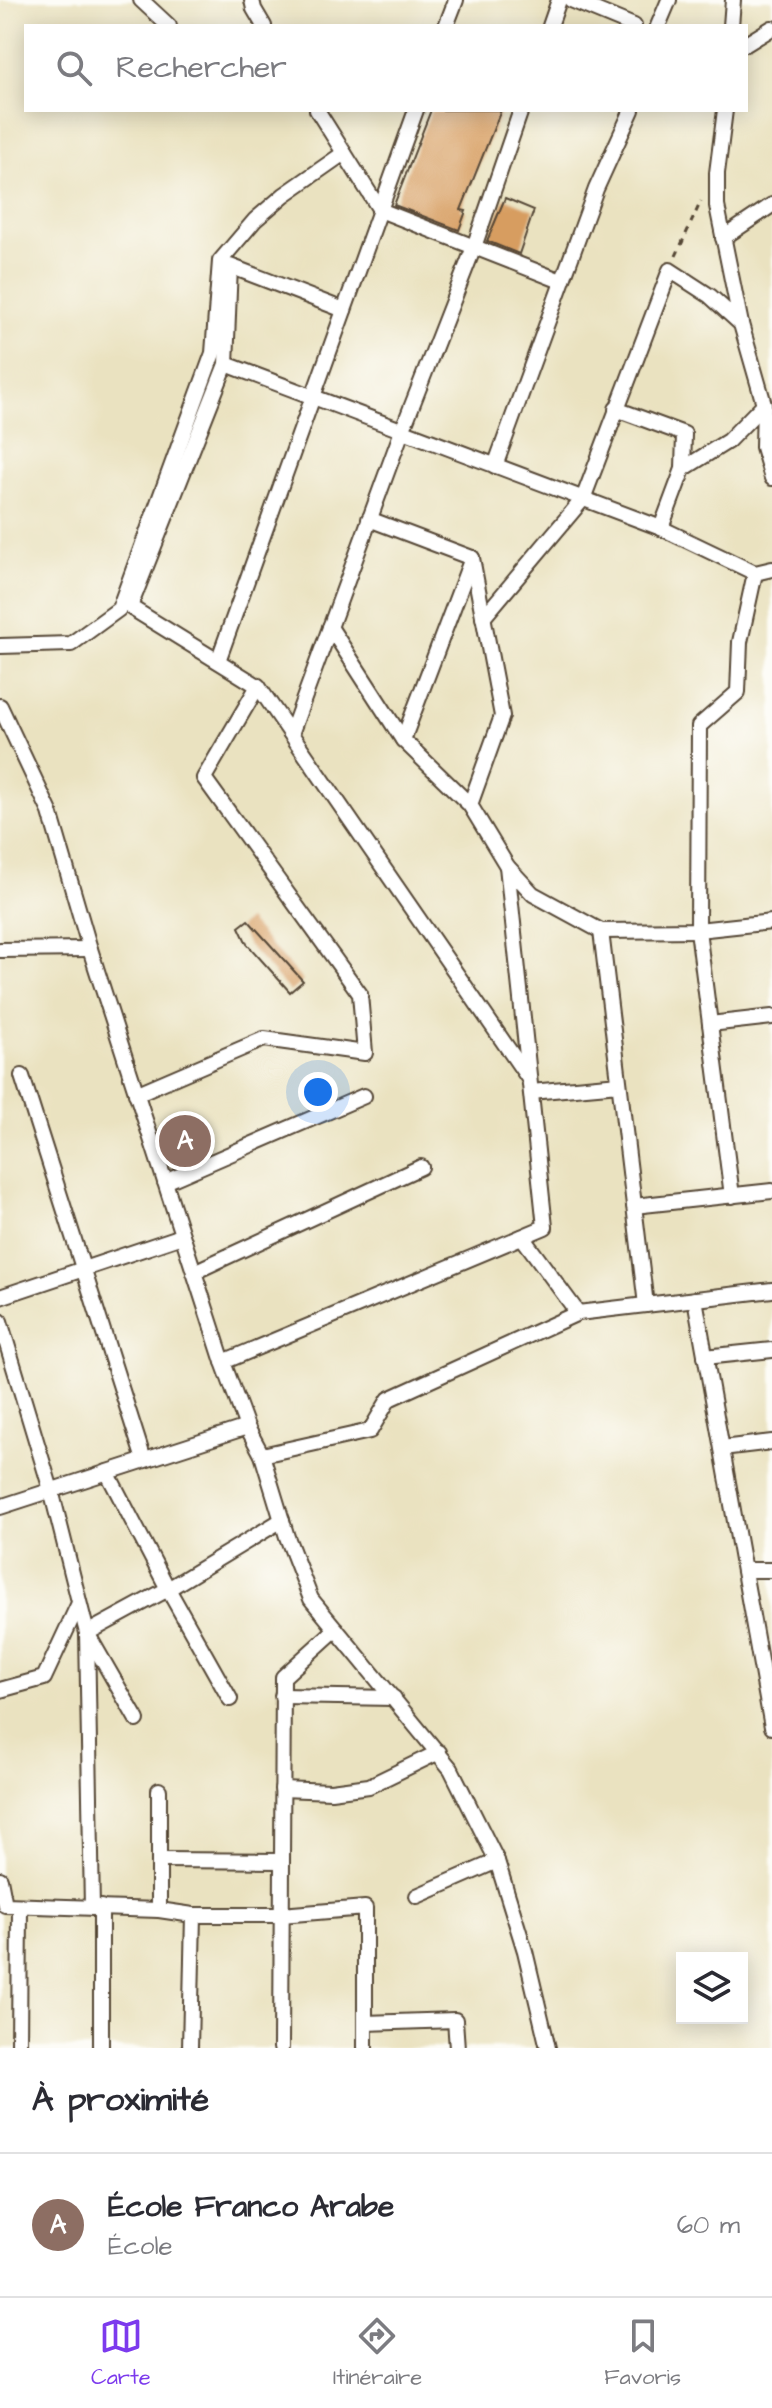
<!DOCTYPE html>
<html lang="fr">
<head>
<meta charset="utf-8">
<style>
	body { margin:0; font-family:"Architects Daughter",sans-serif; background:#f7f7f7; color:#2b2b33 }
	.controls { position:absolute; right:24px; bottom:24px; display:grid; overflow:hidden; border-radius:0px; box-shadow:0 4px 20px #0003 }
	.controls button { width:72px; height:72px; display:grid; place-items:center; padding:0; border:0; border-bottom:2px solid #e1e1e2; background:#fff; color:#2b2b33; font:40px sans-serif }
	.you { position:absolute; left:318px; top:1092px; width:28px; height:28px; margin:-20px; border:6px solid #fff; border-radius:50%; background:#1a73e8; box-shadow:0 0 0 12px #1a73e833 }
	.badge { display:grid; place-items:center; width:52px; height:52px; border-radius:50%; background:#7c3aed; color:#fff; font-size:26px; font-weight:700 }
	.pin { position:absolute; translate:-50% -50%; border:4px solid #fff; box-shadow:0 2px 8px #0006 }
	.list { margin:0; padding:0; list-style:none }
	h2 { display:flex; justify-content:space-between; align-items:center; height:104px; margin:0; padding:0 32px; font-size:34px }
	h2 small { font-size:26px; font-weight:400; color:#7c7c81 }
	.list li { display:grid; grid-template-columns:52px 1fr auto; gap:24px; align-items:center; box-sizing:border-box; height:144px; padding:0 32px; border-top:2px solid #e1e1e2 }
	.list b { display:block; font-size:30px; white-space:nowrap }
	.list p { margin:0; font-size:26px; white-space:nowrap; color:#7c7c81 }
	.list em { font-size:26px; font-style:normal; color:#7c7c81 }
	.icon { flex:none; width:44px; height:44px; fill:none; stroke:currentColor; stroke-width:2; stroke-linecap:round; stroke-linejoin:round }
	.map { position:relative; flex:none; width:772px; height:2048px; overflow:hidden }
	.search { position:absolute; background:#fff; box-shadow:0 4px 20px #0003; left:24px; right:24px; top:24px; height:88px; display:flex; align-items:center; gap:20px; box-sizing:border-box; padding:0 28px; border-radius:0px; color:#7c7c81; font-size:30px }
	.sheet { height:248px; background:#fff }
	nav { display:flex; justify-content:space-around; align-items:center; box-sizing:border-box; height:112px; border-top:2px solid #e1e1e2; background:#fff; font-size:22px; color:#7c7c81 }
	nav a { display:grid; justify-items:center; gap:4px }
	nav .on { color:#7c3aed }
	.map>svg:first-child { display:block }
	.building { fill:#d79d61 }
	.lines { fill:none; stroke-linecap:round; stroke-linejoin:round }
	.street-casing { stroke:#554636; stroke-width:18 }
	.path { stroke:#554636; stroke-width:3; stroke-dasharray:6 6; stroke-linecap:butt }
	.street { stroke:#fff; stroke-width:14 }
</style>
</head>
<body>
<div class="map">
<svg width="772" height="2048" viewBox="0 0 772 2048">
	<rect width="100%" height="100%" fill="#fdfcf7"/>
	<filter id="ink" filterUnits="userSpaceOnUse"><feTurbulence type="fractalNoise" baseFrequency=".0125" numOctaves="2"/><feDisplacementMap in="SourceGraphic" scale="16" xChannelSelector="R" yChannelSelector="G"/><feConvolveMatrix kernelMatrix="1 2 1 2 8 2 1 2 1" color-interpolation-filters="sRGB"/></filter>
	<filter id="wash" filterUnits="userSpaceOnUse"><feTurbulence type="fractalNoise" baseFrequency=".006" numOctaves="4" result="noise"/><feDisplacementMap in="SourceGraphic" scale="32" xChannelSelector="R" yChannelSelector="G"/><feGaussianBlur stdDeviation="1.8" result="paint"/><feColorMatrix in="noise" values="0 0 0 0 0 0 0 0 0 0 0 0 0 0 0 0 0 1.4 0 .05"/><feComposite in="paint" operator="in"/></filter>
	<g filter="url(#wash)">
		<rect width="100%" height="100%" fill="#eae2c0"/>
		<g id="blocks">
			<g class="building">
				<polygon points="431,110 501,110 461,210 466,211 459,230 394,205"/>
				<polygon points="505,198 534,210 519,254 487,241"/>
				<polygon points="248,920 303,981 290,992 247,944 239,927"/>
			</g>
		</g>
	</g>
	<g filter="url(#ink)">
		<use href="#blocks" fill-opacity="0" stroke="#554636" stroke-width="2"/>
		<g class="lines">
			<g class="street-casing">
				<g id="street">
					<polyline points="141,0 169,26"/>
					<polyline points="252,0 254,9 264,26"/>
					<polyline points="571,0 634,26"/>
					<polyline points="446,26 456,0"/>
					<polyline points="550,26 559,0"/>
					<polyline points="658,26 669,0"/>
					<polyline points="731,26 733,0"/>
					<polyline points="746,44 772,28"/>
					<polyline points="317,110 380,210 561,281"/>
					<polyline points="725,110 717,173 717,206 741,324"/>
					<polyline points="723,238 772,205"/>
					<polyline points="344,310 230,266 226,364 130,607 258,686 529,1079"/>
					<polyline points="226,364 661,528 755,573 772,569"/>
					<polyline points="616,409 684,434 683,469"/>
					<polyline points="495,466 596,189 632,110"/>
					<polyline points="369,519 472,558"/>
					<polyline points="661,528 683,469 728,441 764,404"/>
					<polyline points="483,618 583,499 670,270 710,296 741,324 764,404 763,447 772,478"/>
					<polyline points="330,627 403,740 470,805 507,866 533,894 601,931 698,930 772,922"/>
					<polyline points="0,646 71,644 119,609 213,353 220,261 255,220 284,195 344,153"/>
					<polyline points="218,661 416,110"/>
					<polyline points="0,706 50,812 90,949 223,1362 247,1427 262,1455 287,1537 311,1599 451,1769 497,1861 525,1951 548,2048"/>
					<polyline points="291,734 402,431 474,247 521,110"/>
					<polyline points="403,740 472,558"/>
					<polyline points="470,805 502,716 472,558"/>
					<polyline points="601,931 646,1305"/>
					<polyline points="0,950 90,949"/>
					<polyline points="710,1024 772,1017"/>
					<polyline points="22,1076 144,1460"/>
					<polyline points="531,1092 619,1084"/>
					<polyline points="136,1094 264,1039 365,1053 360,994 204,778 258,686"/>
					<polyline points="165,1182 364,1096"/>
					<polyline points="732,1196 698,930 699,726 738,692 740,642 755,573"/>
					<polyline points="634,1206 772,1191"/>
					<polyline points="522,1237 578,1313"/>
					<polyline points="194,1272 421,1167"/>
					<polyline points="0,1297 182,1236"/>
					<polyline points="695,1299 772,1727"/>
					<polyline points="0,1321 51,1490 87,1633 92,1908"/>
					<polyline points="705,1357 772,1350"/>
					<polyline points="223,1362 545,1227 507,866"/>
					<polyline points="722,1448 772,1442"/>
					<polyline points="262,1455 370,1431 389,1399 578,1313 772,1290"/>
					<polyline points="107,1472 168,1589 230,1699"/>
					<polyline points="0,1507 247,1427"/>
					<polyline points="744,1570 772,1570"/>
					<polyline points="87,1633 168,1589 282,1520"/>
					<polyline points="87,1633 137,1720"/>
					<polyline points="0,1690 44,1678 79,1603"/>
					<polyline points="282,1696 394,1698"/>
					<polyline points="282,1789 331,1791 369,1786 439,1752"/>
					<polyline points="159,1790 159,1910"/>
					<polyline points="159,1860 282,1861"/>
					<polyline points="0,1879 5,1905 159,1910 193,1915 281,1915 365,1908 365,2048"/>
					<polyline points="417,1896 497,1861"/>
					<polyline points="365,2023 455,2020 457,2048"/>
					<polyline points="19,2048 20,1906"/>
					<polyline points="101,2048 101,1907"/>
					<polyline points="190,2048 193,1915"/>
					<polyline points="281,2048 283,1677 336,1629"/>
				</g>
			</g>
			<polyline class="path" points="676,256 701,201"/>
			<use href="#street" class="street"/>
		</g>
	</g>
</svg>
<div class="controls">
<button><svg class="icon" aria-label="layers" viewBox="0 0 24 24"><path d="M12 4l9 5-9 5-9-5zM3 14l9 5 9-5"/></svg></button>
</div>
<div class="you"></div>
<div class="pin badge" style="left:185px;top:1141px;background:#8d6e63">A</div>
<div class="search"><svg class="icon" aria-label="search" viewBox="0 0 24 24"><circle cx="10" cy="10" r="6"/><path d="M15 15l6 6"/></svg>Rechercher</div>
</div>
<section class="sheet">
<h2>À proximité<small></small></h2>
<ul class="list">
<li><span class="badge" style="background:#8d6e63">A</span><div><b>École Franco Arabe</b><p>École</p></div><em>60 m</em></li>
</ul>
</section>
<nav>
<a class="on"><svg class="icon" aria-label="map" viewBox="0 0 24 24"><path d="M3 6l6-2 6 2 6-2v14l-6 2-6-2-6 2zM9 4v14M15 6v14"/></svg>Carte</a>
<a><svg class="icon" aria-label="directions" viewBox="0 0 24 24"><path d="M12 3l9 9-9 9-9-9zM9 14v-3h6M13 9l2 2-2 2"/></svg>Itinéraire</a>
<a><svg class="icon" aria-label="saved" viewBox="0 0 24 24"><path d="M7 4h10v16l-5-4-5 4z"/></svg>Favoris</a>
</nav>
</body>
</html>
